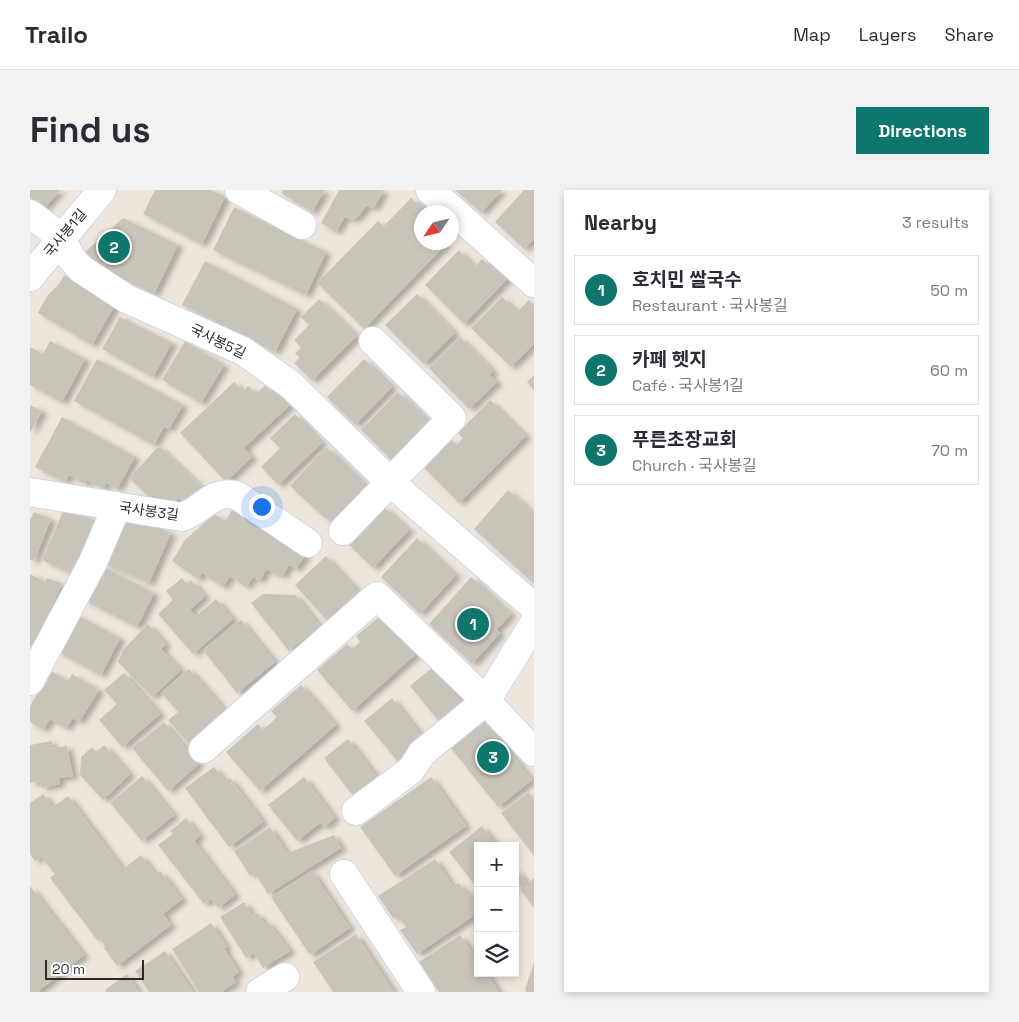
<!DOCTYPE html>
<html lang="en">
<head>
<meta charset="utf-8">
<style>
	body { margin:0; font-family:"Space Grotesk","Noto Sans KR",sans-serif; background:#f2f2f3; color:#2b2b33 }
	.controls { position:absolute; right:15px; bottom:15px; display:grid; overflow:hidden; border-radius:0px; box-shadow:0 2px 8px #0003 }
	.controls button { width:45px; height:45px; display:grid; place-items:center; padding:0; border:0; border-bottom:1px solid #e1e1e2; background:#fff; color:#2b2b33; font:25px sans-serif }
	.compass { position:absolute; left:384px; top:15px; width:45px; height:45px; border-radius:50%; background:#fff; box-shadow:0 2px 8px #0003; rotate:235deg }
	.scale { position:absolute; left:15px; bottom:12px; width:99px; box-sizing:border-box; padding-left:5px; border:2px solid #2b2b2b; border-top:0; font-size:14px; line-height:18px; white-space:nowrap; color:#2b2b2b; -webkit-text-stroke:4px #fff; paint-order:stroke }
	.you { position:absolute; left:231px; top:316px; width:18px; height:18px; margin:-12px; border:4px solid #fff; border-radius:50%; background:#1a73e8; box-shadow:0 0 0 8px #1a73e833 }
	.badge { display:grid; place-items:center; width:32px; height:32px; border-radius:50%; background:#0f766e; color:#fff; font-size:16px; font-weight:700 }
	.pin { position:absolute; translate:-50% -50%; border:2px solid #fff; box-shadow:0 1px 5px #0006 }
	.list { margin:0; padding:0; list-style:none }
	h2 { display:flex; justify-content:space-between; align-items:center; height:65px; margin:0; padding:0 20px; font-size:21px }
	h2 small { font-size:16px; font-weight:400; color:#7c7c81 }
	.list li { display:grid; grid-template-columns:32px 1fr auto; gap:15px; align-items:center; box-sizing:border-box; height:70px; margin:0 10px 10px; padding:0 10px; border:1px solid #e1e1e2; border-radius:0px }
	.list b { display:block; font-size:19px; white-space:nowrap }
	.list p { margin:0; font-size:16px; white-space:nowrap; color:#7c7c81 }
	.list em { font-size:16px; font-style:normal; color:#7c7c81 }
	.icon { flex:none; width:28px; height:28px; fill:none; stroke:currentColor; stroke-width:2; stroke-linecap:round; stroke-linejoin:round }
	.map { position:relative; flex:none; width:504px; height:802px; overflow:hidden; border-radius:0px }
	header { display:flex; align-items:center; gap:30px; box-sizing:border-box; height:70px; padding:0 25px; background:#fff; border-bottom:1px solid #e1e1e2 }
	header strong { font-size:24px }
	nav { display:flex; gap:28px; margin-inline-start:auto; font-size:18px }
	.intro { display:flex; align-items:center; justify-content:space-between; box-sizing:border-box; height:120px; padding:0 30px }
	h1 { margin:0; font-size:35px }
	.button { padding:12px 22px; border-radius:0px; background:#0f766e; color:#fff; font-size:18px; font-weight:700 }
	main { display:flex; gap:30px; padding:0 30px }
	aside { flex:1; background:#fff; border-radius:0px; box-shadow:0 2px 8px #0003 }
	.map>svg:first-child { display:block }
	.building { fill:#c9c4ba; filter:url(#shadow) }
	.lines { fill:none; stroke-linecap:round; stroke-linejoin:round }
	.minor-casing { stroke:#d1d5e5; stroke-width:30 }
	.minor { stroke:#fff; stroke-width:28 }
	.labels { text-anchor:middle; dominant-baseline:central; stroke-width:4; stroke-linejoin:round; paint-order:stroke }
	.street-label { font-size:14px; fill:#2b2b2b; stroke:#fff }
</style>
</head>
<body>
<header>
<strong>Trailo</strong>
<nav><a>Map</a><a>Layers</a><a>Share</a></nav>
</header>
<div class="intro"><h1>Find us</h1><a class="button">Directions</a></div>
<main>
<div class="map">
<svg width="504" height="802" viewBox="0 0 504 802">
	<defs>
		<filter id="shadow"><feDropShadow dx="5.5" dy="3" stdDeviation="2.5" flood-color="#0004"/></filter>
	</defs>
	<rect width="100%" height="100%" fill="#eee6dc"/>
	<g class="building">
		<polygon points="0,0 30,0 14,19 0,8"/>
		<polygon points="125,0 181,0 195,7 172,54 113,24"/>
		<polygon points="253,0 295,0 282,22 251,3"/>
		<polygon points="309,0 354,0 344,18 336,16 329,26 322,30 315,27 306,42 291,33"/>
		<polygon points="425,0 472,0 451,23"/>
		<polygon points="494,0 504,0 504,49 494,59 465,32"/>
		<polygon points="381,8 396,22 392,22 392,52 418,52 334,139 287,93 348,31 354,36"/>
		<polygon points="204,17 296,62 276,105 183,60"/>
		<polygon points="93,28 148,55 124,104 55,71 54,63"/>
		<polygon points="429,60 445,77 452,69 467,83 471,79 479,87 434,134 395,95"/>
		<polygon points="175,71 267,119 245,162 152,115"/>
		<polygon points="34,85 85,115 62,155 8,123 17,106 29,94"/>
		<polygon points="387,104 425,143 394,174 355,135"/>
		<polygon points="472,107 487,122 499,110 504,115 504,154 481,177 441,138"/>
		<polygon points="289,109 327,146 282,191 264,173 270,168 265,163 271,158 264,150 279,135 271,127"/>
		<polygon points="90,127 142,153 123,187 72,159"/>
		<polygon points="430,147 463,181 459,184 467,192 439,219 399,178"/>
		<polygon points="20,151 55,169 32,212 0,195 0,157 13,164"/>
		<polygon points="155,151 194,175 171,213 132,190"/>
		<polygon points="67,169 153,215 139,239 134,237 124,255 44,211"/>
		<polygon points="334,169 362,197 325,235 297,207"/>
		<polygon points="504,185 504,200 497,192"/>
		<polygon points="204,192 213,201 218,196 226,204 235,195 245,206 249,203 260,215 214,258 222,267 196,292 150,243"/>
		<polygon points="368,202 398,231 361,270 331,240"/>
		<polygon points="460,210 496,246 429,313 394,278 422,250 427,255 433,248 428,243"/>
		<polygon points="0,215 12,221 0,243"/>
		<polygon points="265,224 292,253 248,295 231,277 250,258 240,248"/>
		<polygon points="32,227 105,267 87,299 76,293 73,299 57,290 55,294 39,285 35,292 5,277"/>
		<polygon points="129,256 173,298 157,315 149,308 139,318 124,304 120,308 99,288"/>
		<polygon points="296,257 334,293 335,303 307,331 296,329 260,296"/>
		<polygon points="478,300 504,323 504,394 444,339"/>
		<polygon points="35,317 69,332 45,385 12,370"/>
		<polygon points="204,317 276,364 266,379 259,375 252,386 247,383 246,385 237,379 229,391 223,387 216,397 200,386 193,397 172,383 168,389 142,371 155,350 184,324 195,331"/>
		<polygon points="354,317 379,340 343,378 315,351"/>
		<polygon points="4,322 21,329 4,371 0,370 0,330"/>
		<polygon points="92,327 112,336 113,331 141,343 119,393 72,372"/>
		<polygon points="387,348 426,385 390,424 351,387"/>
		<polygon points="296,366 333,407 310,428 305,423 297,431 265,395"/>
		<polygon points="71,376 124,403 107,437 54,410"/>
		<polygon points="0,384 15,392 17,388 32,394 3,458 0,457"/>
		<polygon points="441,387 481,424 466,440 470,443 442,474 399,434"/>
		<polygon points="152,388 157,394 161,390 175,406 160,420 166,426 186,409 203,429 163,464 128,424 143,410 136,401"/>
		<polygon points="233,404 265,405 290,436 259,461 221,413"/>
		<polygon points="45,424 90,448 71,485 26,461"/>
		<polygon points="352,424 386,464 322,521 287,480 317,454 322,459 330,452 326,446"/>
		<polygon points="211,430 245,472 207,503 173,460"/>
		<polygon points="118,434 136,454 131,459 151,480 122,507 88,472 93,460"/>
		<polygon points="403,477 434,515 411,534 380,496"/>
		<polygon points="159,479 196,521 159,554 138,530 148,522 131,503"/>
		<polygon points="21,481 38,491 42,484 69,500 49,532 43,528 36,538 20,529 13,540 0,532 0,516"/>
		<polygon points="94,483 130,524 92,557 69,530 87,514 74,500"/>
		<polygon points="271,495 306,535 230,601 196,562 228,534 233,540 247,527 241,521"/>
		<polygon points="362,508 396,551 369,573 334,531"/>
		<polygon points="454,530 502,590 468,617 420,557"/>
		<polygon points="134,532 169,574 138,601 102,558"/>
		<polygon points="318,549 350,591 326,610 294,568"/>
		<polygon points="22,551 22,558 37,556 43,586 29,588 30,594 11,598 10,591 0,593 0,555"/>
		<polygon points="74,555 100,584 73,610 50,585 51,567 62,557 66,562"/>
		<polygon points="184,577 195,591 200,588 233,632 199,657 155,598"/>
		<polygon points="112,586 144,625 112,651 80,613"/>
		<polygon points="274,587 305,628 294,637 290,633 267,651 238,615"/>
		<polygon points="401,587 436,636 365,686 330,637"/>
		<polygon points="499,602 504,609 504,666 471,623"/>
		<polygon points="13,604 23,617 38,606 93,679 111,665 126,685 130,681 152,709 133,724 141,735 87,776 74,758 76,757 70,749 68,751 20,688 25,684 11,667 5,671 0,664 0,613"/>
		<polygon points="156,628 170,646 164,651 205,705 188,718 181,709 174,714 128,655 143,644 140,641"/>
		<polygon points="452,636 467,656 448,656 448,699 419,662"/>
		<polygon points="240,637 257,663 304,645 311,658 238,704 225,683 220,686 204,661"/>
		<polygon points="405,669 423,696 429,693 436,703 440,701 448,713 448,723 387,764 370,740 376,737 368,726 364,729 348,706"/>
		<polygon points="485,678 496,692 485,700"/>
		<polygon points="282,681 320,738 280,765 241,707"/>
		<polygon points="504,688 504,718 490,699"/>
		<polygon points="0,696 54,765 7,802 0,802"/>
		<polygon points="214,712 223,726 228,723 234,734 238,732 260,761 233,778 224,763 216,768 190,727"/>
		<polygon points="181,733 197,757 194,759 209,782 202,787 206,792 191,802 169,802 142,759"/>
		<polygon points="326,744 364,802 303,802 283,772"/>
		<polygon points="430,745 448,770 448,783 457,783 469,802 409,802 389,772"/>
		<polygon points="135,761 163,802 119,802 105,781"/>
		<polygon points="504,772 504,802 497,802 495,800"/>
		<polygon points="97,784 109,802 76,802 75,800"/>
	</g>
	<g class="lines">
		<g class="minor-casing">
			<g id="minor">
				<polyline points="209,0 272,35"/>
				<polyline points="400,0 504,93"/>
				<polyline points="0,24 31,47 41,68 51,79 97,109 213,161 261,195 360,292 504,417"/>
				<polyline points="0,87 72,0"/>
				<path d="M0 302 152 327C174 320 182 298 208 306L278 353"/>
				<polyline points="313,341 422,228 343,151"/>
				<polyline points="504,433 456,511 504,562"/>
				<polyline points="0,491 63,372 87,316"/>
				<polyline points="173,559 347,406 456,511 392,563 381,580 326,621"/>
				<polyline points="314,684 391,802"/>
				<polyline points="230,802 255,787"/>
			</g>
		</g>
		<use href="#minor" class="minor"/>
	</g>
	<g class="labels">
		<g class="street-label">
			<text transform="translate(35 43) rotate(-50)">국사봉1길</text>
			<text transform="translate(188 151) rotate(26)">국사봉5길</text>
			<text transform="translate(119 321) rotate(8)">국사봉3길</text>
		</g>
	</g>
</svg>
<div class="controls">
<button>+</button>
<button>−</button>
<button><svg class="icon" aria-label="layers" viewBox="0 0 24 24"><path d="M12 4l9 5-9 5-9-5zM3 14l9 5 9-5"/></svg></button>
</div>
<svg class="compass" viewBox="-18 -18 36 36"><path d="M0-13l5 13h-10z" fill="#e53935"/><path d="M0 13l5-13h-10z" fill="#7c7c81"/></svg>
<div class="scale">20 m</div>
<div class="you"></div>
<div class="pin badge" style="left:443px;top:434px">1</div>
<div class="pin badge" style="left:84px;top:57px">2</div>
<div class="pin badge" style="left:463px;top:567px">3</div>
</div>
<aside>
<h2>Nearby<small>3 results</small></h2>
<ul class="list">
<li><span class="badge">1</span><div><b>호치민 쌀국수</b><p>Restaurant · 국사봉길</p></div><em>50 m</em></li>
<li><span class="badge">2</span><div><b>카페 헷지</b><p>Café · 국사봉1길</p></div><em>60 m</em></li>
<li><span class="badge">3</span><div><b>푸른초장교회</b><p>Church · 국사봉길</p></div><em>70 m</em></li>
</ul>
</aside>
</main>
</body>
</html>
